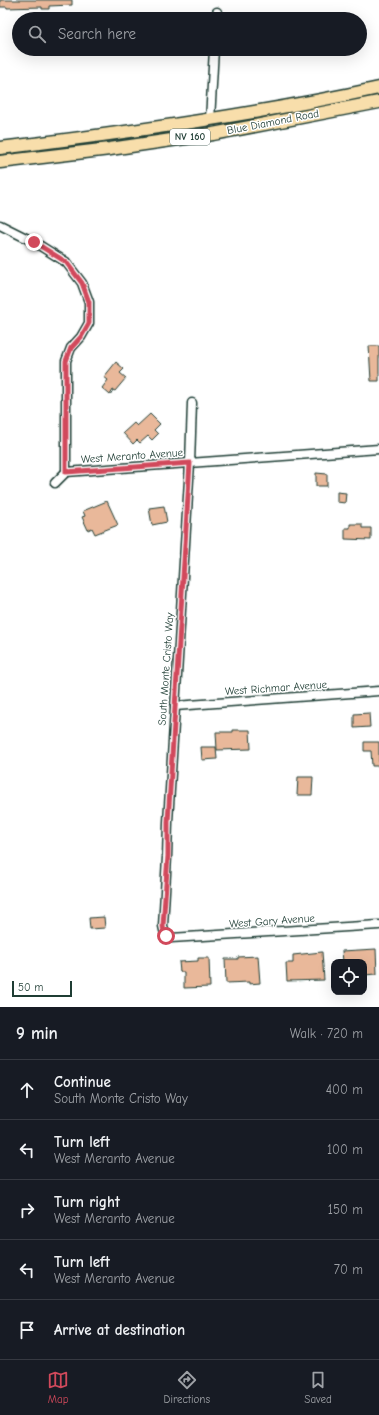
<!DOCTYPE html>
<html lang="en">
<head>
<meta charset="utf-8">
<style>
	body { margin:0; font-family:"Comic Neue",sans-serif; background:#242831; color:#f1f3f6 }
	.controls { position:absolute; right:12px; bottom:12px; display:grid; overflow:hidden; border-radius:8px; box-shadow:0 4px 16px #0002 }
	.controls button { width:36px; height:36px; display:grid; place-items:center; padding:0; border:0; border-bottom:1px solid #363941; background:#171b24; color:#f1f3f6; font:20px sans-serif }
	.scale { position:absolute; left:12px; bottom:10px; width:60px; box-sizing:border-box; padding-left:4px; border:2px solid #1f3d34; border-top:0; font-size:11px; line-height:14px; white-space:nowrap; color:#1f3d34; -webkit-text-stroke:3px #fff; paint-order:stroke }
	.stop { position:absolute; width:12px; height:12px; margin:-9px; border:3px solid #d1495b; border-radius:50%; background:#fff }
	.stop.end { background:#d1495b; border-color:#fff; box-shadow:0 1px 4px #0008 }
	.list { margin:0; padding:0; list-style:none }
	h2 { display:flex; justify-content:space-between; align-items:center; height:52px; margin:0; padding:0 16px; font-size:17px }
	h2 small { font-size:13px; font-weight:400; color:#9ea1a6 }
	.list li { display:grid; grid-template-columns:26px 1fr auto; gap:12px; align-items:center; box-sizing:border-box; height:60px; padding:0 16px; border-top:1px solid #363941 }
	.list b { display:block; font-size:15px; white-space:nowrap }
	.list p { margin:0; font-size:13px; white-space:nowrap; color:#9ea1a6 }
	.list em { font-size:13px; font-style:normal; color:#9ea1a6 }
	.icon { flex:none; width:22px; height:22px; fill:none; stroke:currentColor; stroke-width:2; stroke-linecap:round; stroke-linejoin:round }
	.map { position:relative; flex:none; width:379px; height:1007px; overflow:hidden }
	.search { position:absolute; background:#171b24; box-shadow:0 4px 16px #0002; left:12px; right:12px; top:12px; height:44px; display:flex; align-items:center; gap:10px; box-sizing:border-box; padding:0 14px; border-radius:22px; color:#9ea1a6; font-size:15px }
	.sheet { height:352px; background:#171b24 }
	nav { display:flex; justify-content:space-around; align-items:center; box-sizing:border-box; height:56px; border-top:1px solid #363941; background:#171b24; font-size:11px; color:#9ea1a6 }
	nav a { display:grid; justify-items:center; gap:2px }
	nav .on { color:#d1495b }
	.map>svg:first-child { display:block }
	.building { fill:#e9b89a; stroke:#1f3d34 }
	.lines { fill:none; stroke-linecap:round; stroke-linejoin:round }
	.minor-casing { stroke:#1f3d34; stroke-width:11 }
	.highway-casing { stroke:#1f3d34; stroke-width:15 }
	.minor { stroke:#fff; stroke-width:8 }
	.highway { stroke:#f8deab; stroke-width:12 }
	.route { stroke:#d1495b; stroke-width:5 }
	.labels { text-anchor:middle; dominant-baseline:central; stroke-width:3; stroke-linejoin:round; paint-order:stroke }
	.shield { fill:#fff; stroke:#627771; stroke-width:1 }
	.shield-label { font-size:10px; font-weight:bold; fill:#1f3d34 }
	.street-label { font-size:11px; fill:#1f3d34; stroke:#fff }
</style>
</head>
<body>
<div class="map">
<svg width="379" height="1007" viewBox="0 0 379 1007">
	<rect width="100%" height="100%" fill="#fff"/>
	<filter id="ink" filterUnits="userSpaceOnUse"><feTurbulence type="fractalNoise" baseFrequency=".025" numOctaves="2"/><feDisplacementMap in="SourceGraphic" scale="8" xChannelSelector="R" yChannelSelector="G"/><feConvolveMatrix kernelMatrix="1 2 1 2 8 2 1 2 1" color-interpolation-filters="sRGB"/></filter>
	<g filter="url(#ink)">
		<g class="building">
			<polygon points="0,0 72,0 72,5 49,6 49,9 42,9 42,7 7,8 7,7 0,7"/>
			<polygon points="369,346 379,346 379,381 371,381"/>
			<polygon points="116,362 124,369 120,373 126,378 115,391 113,390 110,395 102,388 108,380 104,377"/>
			<polygon points="150,414 160,424 154,430 158,434 152,440 148,436 140,443 137,440 133,444 123,433 134,423 137,426"/>
			<polygon points="316,473 327,474 327,486 316,486"/>
			<polygon points="337,492 346,493 345,503 337,502"/>
			<polygon points="107,501 118,525 95,534 92,528 88,530 82,517 85,516 83,511"/>
			<polygon points="164,506 167,522 152,525 149,508"/>
			<polygon points="350,524 362,524 362,528 371,528 371,540 345,539 345,528 350,528"/>
			<polygon points="369,713 370,727 354,728 354,714"/>
			<polygon points="233,730 250,730 251,749 217,750 216,732 233,732"/>
			<polygon points="364,742 379,742 379,766 372,766 371,751 364,751"/>
			<polygon points="201,747 216,747 217,759 202,760"/>
			<polygon points="298,777 313,777 312,795 297,795"/>
			<polygon points="104,917 105,928 90,929 89,918"/>
			<polygon points="376,949 377,974 364,975 364,962 343,962 342,951"/>
			<polygon points="322,952 324,980 287,981 286,963 293,963 293,955"/>
			<polygon points="258,956 260,983 249,984 249,982 226,983 225,959 238,959 238,957"/>
			<polygon points="198,958 209,958 210,987 184,988 184,972 180,972 179,962 198,961"/>
		</g>
		<g class="lines">
			<g class="minor-casing">
				<g id="minor">
					<polyline points="216,19 217,12"/>
					<polyline points="210,120 214,49"/>
					<polyline points="0,225 34,242 66,262 82,283 89,302 89,323 81,337 71,348 66,361 66,472 379,449"/>
					<path d="M192 403 190 463 168 822 167 857 163 926C164 932 165 935 171 938L379 925"/>
					<polyline points="55,483 66,472"/>
					<polyline points="175,706 379,691"/>
				</g>
			</g>
			<g class="highway-casing">
				<g id="highway">
					<path d="M0 148C127 133 254 115 379 88"/>
					<polyline points="0,162 110,149 213,134 379,102"/>
				</g>
			</g>
			<use href="#minor" class="minor"/>
			<use href="#highway" class="highway"/>
		</g>
	</g>
	<g class="lines" filter="url(#ink)">
		<polyline class="route" points="34,242 66,262 82,283 89,302 89,323 81,337 71,348 66,361 66,472 190,463 168,822 168,856 163,926 164,932 166,936"/>
	</g>
	<g class="labels">
		<rect class="shield" x="170" y="129" width="40" height="16" rx="3"/>
		<g class="shield-label">
			<text x="190" y="137">NV 160</text>
		</g>
		<g class="street-label">
			<text transform="translate(273 122) rotate(-11)">Blue Diamond Road</text>
			<text transform="translate(132 456) rotate(-4)">West Meranto Avenue</text>
			<text transform="translate(166 669) rotate(-86)">South Monte Cristo Way</text>
			<text transform="translate(276 688) rotate(-4)">West Richmar Avenue</text>
			<text transform="translate(272 921) rotate(-4)">West Gary Avenue</text>
		</g>
	</g>
</svg>
<div class="controls">
<button><svg class="icon" aria-label="locate" viewBox="0 0 24 24"><circle cx="12" cy="12" r="6"/><path d="M12 2v4M12 18v4M2 12h4M18 12h4"/></svg></button>
</div>
<div class="scale">50 m</div>
<div class="stop" style="left:166px;top:936px"></div>
<div class="stop end" style="left:34px;top:242px"></div>
<div class="search"><svg class="icon" aria-label="search" viewBox="0 0 24 24"><circle cx="10" cy="10" r="6"/><path d="M15 15l6 6"/></svg>Search here</div>
</div>
<section class="sheet">
<h2>9 min<small>Walk · 720 m</small></h2>
<ul class="list">
<li><svg class="icon" aria-label="ahead" viewBox="0 0 24 24"><path d="M12 20V5M6 11l6-6 6 6"/></svg><div><b>Continue</b><p>South Monte Cristo Way</p></div><em>400 m</em></li>
<li><svg class="icon" aria-label="left" viewBox="0 0 24 24"><path d="M17 20v-9H6M10 6l-5 5 5 5"/></svg><div><b>Turn left</b><p>West Meranto Avenue</p></div><em>100 m</em></li>
<li><svg class="icon" aria-label="right" viewBox="0 0 24 24"><path d="M7 20v-9h11M14 6l5 5-5 5"/></svg><div><b>Turn right</b><p>West Meranto Avenue</p></div><em>150 m</em></li>
<li><svg class="icon" aria-label="left" viewBox="0 0 24 24"><path d="M17 20v-9H6M10 6l-5 5 5 5"/></svg><div><b>Turn left</b><p>West Meranto Avenue</p></div><em>70 m</em></li>
<li><svg class="icon" aria-label="arrive" viewBox="0 0 24 24"><path d="M6 21V4h12l-3 4 3 4H6"/></svg><div><b>Arrive at destination</b></div></li>
</ul>
</section>
<nav>
<a class="on"><svg class="icon" aria-label="map" viewBox="0 0 24 24"><path d="M3 6l6-2 6 2 6-2v14l-6 2-6-2-6 2zM9 4v14M15 6v14"/></svg>Map</a>
<a><svg class="icon" aria-label="directions" viewBox="0 0 24 24"><path d="M12 3l9 9-9 9-9-9zM9 14v-3h6M13 9l2 2-2 2"/></svg>Directions</a>
<a><svg class="icon" aria-label="saved" viewBox="0 0 24 24"><path d="M7 4h10v16l-5-4-5 4z"/></svg>Saved</a>
</nav>
</body>
</html>
